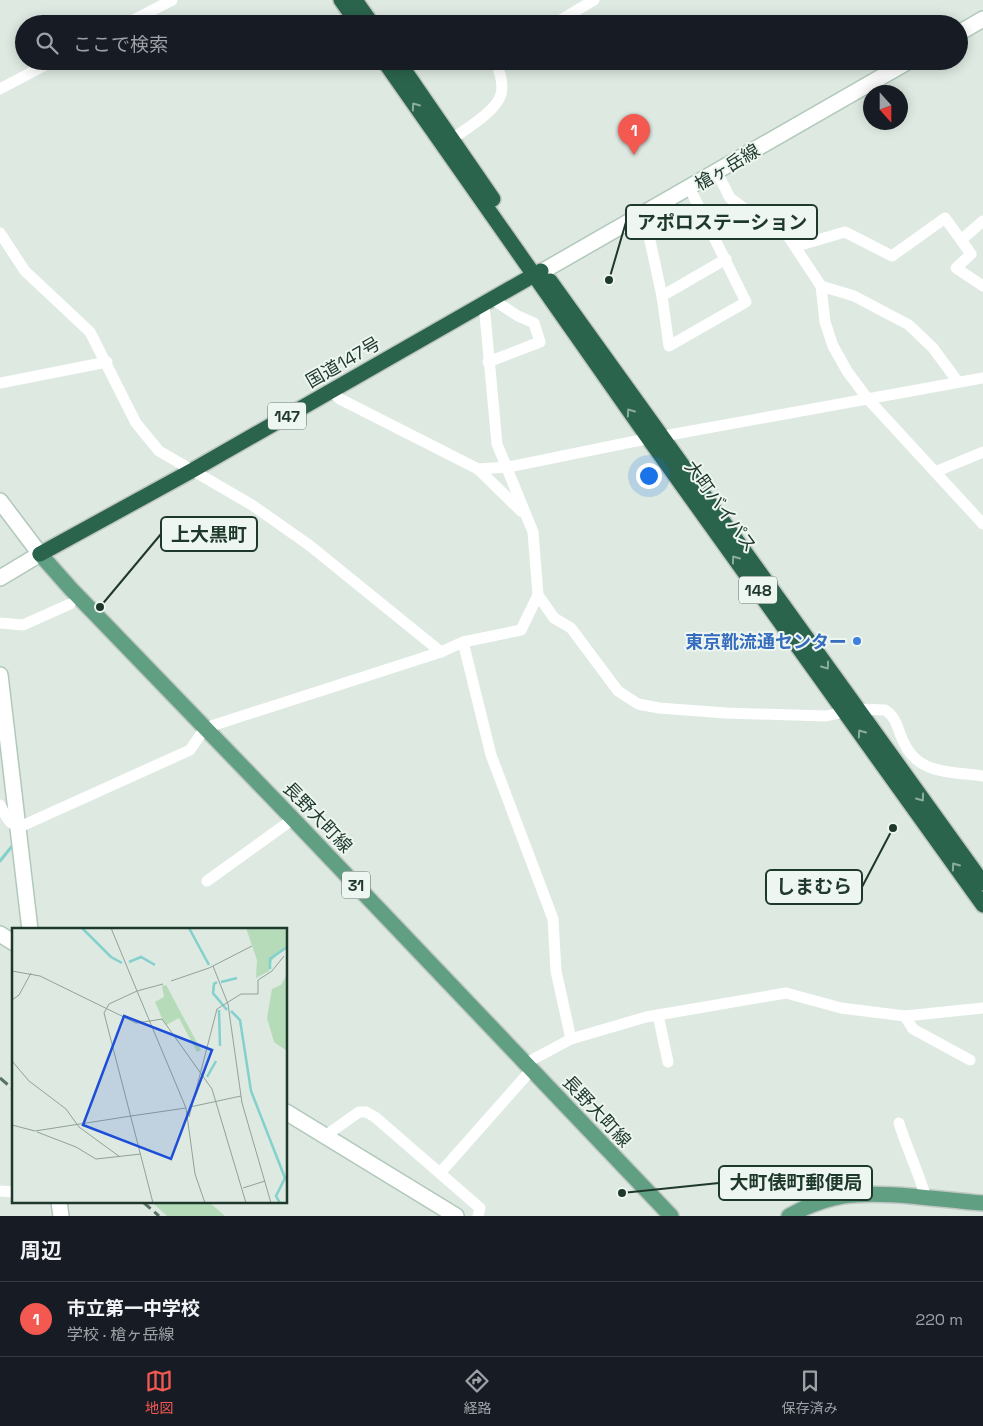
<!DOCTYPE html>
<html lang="ja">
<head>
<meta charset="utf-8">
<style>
	body { margin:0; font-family:"Space Grotesk","Noto Sans JP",sans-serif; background:#20242c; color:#f1f3f6 }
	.compass { position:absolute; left:863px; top:85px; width:45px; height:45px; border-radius:50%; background:#171b24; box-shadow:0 2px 12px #0003; rotate:159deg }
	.you { position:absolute; left:648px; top:475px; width:18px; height:18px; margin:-12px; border:4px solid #fff; border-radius:50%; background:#1a73e8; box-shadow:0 0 0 8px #1a73e833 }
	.badge { display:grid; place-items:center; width:32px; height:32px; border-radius:50%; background:#f35951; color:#fff; font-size:16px; font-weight:700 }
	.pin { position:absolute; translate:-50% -41px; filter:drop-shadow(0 1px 2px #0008) }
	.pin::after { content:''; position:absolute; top:26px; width:18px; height:15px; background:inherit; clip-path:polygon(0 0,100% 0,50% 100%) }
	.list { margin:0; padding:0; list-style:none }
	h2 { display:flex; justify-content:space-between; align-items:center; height:65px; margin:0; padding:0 20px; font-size:21px }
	h2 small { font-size:16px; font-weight:400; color:#9ea1a6 }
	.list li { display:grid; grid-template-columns:32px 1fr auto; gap:15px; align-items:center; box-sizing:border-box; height:75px; padding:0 20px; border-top:1px solid #363941 }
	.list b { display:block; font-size:19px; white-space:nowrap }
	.list p { margin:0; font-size:16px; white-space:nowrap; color:#9ea1a6 }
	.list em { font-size:16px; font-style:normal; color:#9ea1a6 }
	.icon { flex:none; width:28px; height:28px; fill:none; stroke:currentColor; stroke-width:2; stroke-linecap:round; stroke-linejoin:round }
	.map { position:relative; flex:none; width:983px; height:1216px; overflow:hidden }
	.search { position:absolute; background:#171b24; box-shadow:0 2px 12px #0003; left:15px; right:15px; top:15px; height:55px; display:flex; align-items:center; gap:12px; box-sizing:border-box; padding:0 18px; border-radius:28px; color:#9ea1a6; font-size:19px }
	.sheet { height:140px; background:#171b24 }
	nav { display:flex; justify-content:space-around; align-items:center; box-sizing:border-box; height:70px; border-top:1px solid #363941; background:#171b24; font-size:14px; color:#9ea1a6 }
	nav a { display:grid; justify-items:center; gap:2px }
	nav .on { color:#f35951 }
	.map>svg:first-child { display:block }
	.green { fill:#b5dbb8 }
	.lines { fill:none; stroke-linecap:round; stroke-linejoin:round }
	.stream { stroke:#83d0cd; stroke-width:3 }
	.secondary-casing { stroke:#b0c9bb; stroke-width:18 }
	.primary-casing { stroke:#c0c7c4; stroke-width:18 }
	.highway-casing { stroke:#c0c7c4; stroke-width:18 }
	.street { stroke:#fff; stroke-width:11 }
	.secondary { stroke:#fff; stroke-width:15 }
	.primary { stroke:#619f83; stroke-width:15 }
	.highway { stroke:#2b644d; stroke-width:15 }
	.rail { stroke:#597467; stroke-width:3; stroke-dasharray:10 5; stroke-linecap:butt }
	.oneway { stroke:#8cad9e }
	.shop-dot { fill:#3f7fe0; stroke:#edf6f0; stroke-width:2 }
	.labels { text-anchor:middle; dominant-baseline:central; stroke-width:4; stroke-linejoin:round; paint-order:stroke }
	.shield { fill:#edf6f0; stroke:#5d7167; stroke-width:1 }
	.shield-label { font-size:16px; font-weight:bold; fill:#1f382c }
	.street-label { font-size:18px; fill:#1f382c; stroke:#edf6f0 }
	.shop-label { font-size:18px; font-weight:bold; fill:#366cbe; stroke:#edf6f0; text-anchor:end }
	.inset-river { fill:none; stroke:#83d0cd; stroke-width:2.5 }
	.inset-road { fill:none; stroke:#91a299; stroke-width:1 }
	.view { fill:#1d4ed8; fill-opacity:0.15; stroke:#1d4ed8; stroke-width:2.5 }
	.inset-edge { fill:none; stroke:#1f382c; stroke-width:2.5 }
	.leader { fill:none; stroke:#1f382c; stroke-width:2 }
	.callout-dot { fill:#1f382c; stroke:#edf6f0; stroke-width:2 }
	.callout { fill:#edf6f0; stroke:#1f382c; stroke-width:2 }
	.callout-label { font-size:19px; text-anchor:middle; font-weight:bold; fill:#1f382c }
</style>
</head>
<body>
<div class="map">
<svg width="983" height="1216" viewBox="0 0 983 1216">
	<rect width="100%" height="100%" fill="#dde9e1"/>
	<polygon class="green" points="152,1202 209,1202 225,1216 167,1216"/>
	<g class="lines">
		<polyline class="stream" points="0,861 13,845"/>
		<g class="secondary-casing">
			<g id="secondary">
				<polyline points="959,33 983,19"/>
				<polyline points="543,271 909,61"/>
				<polyline points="0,501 40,554 0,578"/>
				<polyline points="0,675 30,930"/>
				<polyline points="0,934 14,943"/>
				<polyline points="286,1112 456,1216"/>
				<polyline points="59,1202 61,1216"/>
			</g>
		</g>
		<g class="primary-casing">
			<g id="primary">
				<polyline points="40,554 71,589 293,819 671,1216"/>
				<path d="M789 1216C805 1207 825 1199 843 1196 886 1190 939 1200 983 1203"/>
			</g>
		</g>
		<g class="highway-casing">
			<g id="highway">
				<polyline points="341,0 358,24"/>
				<polyline points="355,0 372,24"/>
				<polyline points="384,61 649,439 983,905"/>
				<polyline points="398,61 493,199"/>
				<polyline points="550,281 983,883"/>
				<polyline points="40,554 193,470 541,271"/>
			</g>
		</g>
		<g class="street">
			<polyline points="126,24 172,0"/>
			<polyline points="554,24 594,0"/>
			<polyline points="0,89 53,61"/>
			<path d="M452 139C466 129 494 112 500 97 505 86 499 71 496 61"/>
			<polyline points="717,172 730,198 764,223 780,224 821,286 825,322 833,346 847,371 867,398 983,524"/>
			<polyline points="644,213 662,296 669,346 746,302 690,189"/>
			<polyline points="983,221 961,240 971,254 956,268 983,286"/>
			<polyline points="0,233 25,271 90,332 136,423 159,451 252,505 309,545 441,652"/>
			<polyline points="797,246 845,232 892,256 945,218 961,240"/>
			<polyline points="821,286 854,296 909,325 933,348 958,382"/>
			<polyline points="662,296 726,259"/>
			<path d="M484 304 497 444 533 532 538 595 554 618 571 628 618 691 638 704 659 708 726 713 826 716 858 709 885 710C895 716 897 726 901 736 915 775 947 771 983 776"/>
			<polyline points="488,362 540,342 534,323 518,316 492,299"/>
			<polyline points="0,383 107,362"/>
			<polyline points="331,391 340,399 478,469 521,511"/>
			<polyline points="478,469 508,467 636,441 983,378"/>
			<polyline points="935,472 983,452"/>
			<polyline points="0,623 23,625 70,604"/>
			<polyline points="463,642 491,755 553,919 556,971 571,1039"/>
			<path d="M0 805C6 816 10 829 24 825L190 750 205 728 441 652 463 642 521 630 538 595"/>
			<polyline points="207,881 293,819"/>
			<polyline points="658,1015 668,1062"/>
			<polyline points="905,1016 913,1029 970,1060"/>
			<polyline points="526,1063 571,1039 646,1017 786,993 841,1008 905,1016 983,1008"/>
			<path d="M899 1123C907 1149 919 1173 926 1198"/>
			<polyline points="325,1136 359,1112 366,1112 375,1117 480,1208 478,1216"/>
			<polyline points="440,1173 532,1069"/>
			<polyline points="0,1191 14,1192"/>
		</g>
		<use href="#secondary" class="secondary"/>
		<use href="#primary" class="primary"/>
		<use href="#highway" class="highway"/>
		<g class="rail">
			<polyline points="0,1078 14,1090"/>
			<polyline points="143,1202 159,1216"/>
		</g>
	</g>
	<defs><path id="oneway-chevron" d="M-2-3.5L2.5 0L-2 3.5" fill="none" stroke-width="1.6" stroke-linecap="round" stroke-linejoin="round" transform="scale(1.25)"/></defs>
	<g class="oneway">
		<use href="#oneway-chevron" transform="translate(415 106) rotate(-125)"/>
		<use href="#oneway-chevron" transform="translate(630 412) rotate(-125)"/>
		<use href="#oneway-chevron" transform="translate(735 559) rotate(-126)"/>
		<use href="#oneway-chevron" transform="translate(826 666) rotate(54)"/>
		<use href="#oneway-chevron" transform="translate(861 733) rotate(-125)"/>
		<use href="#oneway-chevron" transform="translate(921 798) rotate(54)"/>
		<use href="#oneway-chevron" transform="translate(955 866) rotate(-125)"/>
	</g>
	<circle class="shop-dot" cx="857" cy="641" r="5"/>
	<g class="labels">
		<g class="shield">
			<rect x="268" y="402.5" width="38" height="27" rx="4"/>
			<rect x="739" y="576.5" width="38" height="27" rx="4"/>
			<rect x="342" y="871.5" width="28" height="27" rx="4"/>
		</g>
		<g class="shield-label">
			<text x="287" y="416">147</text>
			<text x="758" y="590">148</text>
			<text x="356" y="885">31</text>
		</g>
		<g class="street-label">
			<text transform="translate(727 167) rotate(-31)">槍ヶ岳線</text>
			<text transform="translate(343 362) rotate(-30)">国道147号</text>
			<text transform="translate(721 506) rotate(54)">大町バイパス</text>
			<text transform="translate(318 817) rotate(46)">長野大町線</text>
			<text transform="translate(597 1111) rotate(47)">長野大町線</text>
		</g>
		<g class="shop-label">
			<text x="847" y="641">東京靴流通センター</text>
		</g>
	</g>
	<g transform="translate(12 928)">
		<rect width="275" height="275" fill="#dde9e1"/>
		<path d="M234 0H275L274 18 260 32 257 43 244 50 245 32ZM275 46V123L262 114 255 90 260 61 269 57ZM154 57 189 122 185 124 167 90 154 97 150 90 143 74 152 69 150 58Z" fill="#b5dbb8"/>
		<path class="inset-river" d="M70 0 99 29 110 35M177 0 197 37M117 34 129 29 143 37M258 41V31L275 19M205 54 202 56 201 65 215 82M209 54 225 50M207 82 208 118M219 83 228 92 239 163 273 250 264 268 268 275M195 149 204 133"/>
		<path class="inset-road" d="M99 0 125 63M201 38 216 76 230 175 259 275M0 43 28 48 124 95 138 93M159 53 197 40 240 18M151 56 125 63 174 180 183 246 193 275M125 63 97 76 92 85 141 275M0 72 7 67 19 45M138 93 150 91 200 161 234 275M0 133 17 153 54 181 67 199 108 229M178 179 229 168M119 188 174 180M177 189 205 81 229 66H246V52L260 43 272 28M0 197 23 203 119 188M25 204 64 219 84 231 129 226M231 260 253 253"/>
		<path class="view" d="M112 88 200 122 159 231 71 197Z"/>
		<rect width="275" height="275" class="inset-edge"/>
	</g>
	<path class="leader" d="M609 280L626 222M100 607L161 534M893 828L862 887M622 1193L719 1183"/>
	<g class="callout-dot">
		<circle cx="609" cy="280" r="5"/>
		<circle cx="100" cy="607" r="5"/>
		<circle cx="893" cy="828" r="5"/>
		<circle cx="622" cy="1193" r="5"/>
	</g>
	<g class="callout">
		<rect x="626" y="205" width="191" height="34" rx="5"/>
		<rect x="161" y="517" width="96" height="34" rx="5"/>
		<rect x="766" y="870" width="96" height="34" rx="5"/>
		<rect x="719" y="1166" width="153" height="34" rx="5"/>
	</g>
	<g class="callout-label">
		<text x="722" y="229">アポロステーション</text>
		<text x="209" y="541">上大黒町</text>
		<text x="814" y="893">しまむら</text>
		<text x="796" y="1189">大町俵町郵便局</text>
	</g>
</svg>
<svg class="compass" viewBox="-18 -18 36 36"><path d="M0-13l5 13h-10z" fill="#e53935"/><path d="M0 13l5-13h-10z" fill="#9ea1a6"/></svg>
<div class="you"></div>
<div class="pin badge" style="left:634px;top:155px">1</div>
<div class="search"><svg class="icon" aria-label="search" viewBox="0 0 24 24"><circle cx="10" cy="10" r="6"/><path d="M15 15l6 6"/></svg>ここで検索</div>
</div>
<section class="sheet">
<h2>周辺<small></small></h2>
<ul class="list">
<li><span class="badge">1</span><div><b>市立第一中学校</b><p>学校 · 槍ヶ岳線</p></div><em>220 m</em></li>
</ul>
</section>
<nav>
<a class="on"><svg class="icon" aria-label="map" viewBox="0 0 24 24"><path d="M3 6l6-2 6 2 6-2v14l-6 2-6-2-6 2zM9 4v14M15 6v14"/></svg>地図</a>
<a><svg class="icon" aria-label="directions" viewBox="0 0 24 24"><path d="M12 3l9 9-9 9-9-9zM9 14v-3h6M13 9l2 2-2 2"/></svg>経路</a>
<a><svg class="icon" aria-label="saved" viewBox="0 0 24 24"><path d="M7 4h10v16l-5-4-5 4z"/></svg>保存済み</a>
</nav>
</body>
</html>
